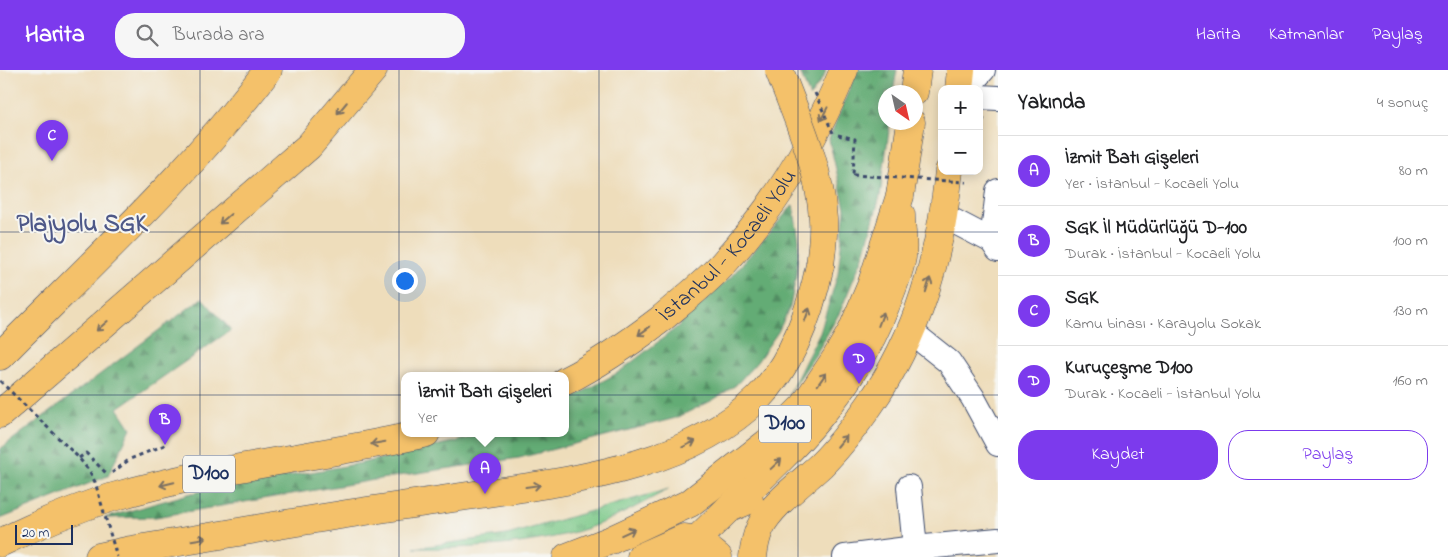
<!DOCTYPE html>
<html lang="tr">
<head>
<meta charset="utf-8">
<style>
	body { margin:0; font-family:"Indie Flower",sans-serif; background:#f6f6f6; color:#202124 }
	.controls { position:absolute; right:15px; top:15px; display:grid; overflow:hidden; border-radius:10px; box-shadow:0 2px 12px #0003 }
	.controls button { width:45px; height:45px; display:grid; place-items:center; padding:0; border:0; border-bottom:1px solid #e0e0e0; background:#fff; color:#202124; font:25px sans-serif }
	.compass { position:absolute; left:878px; top:15px; width:45px; height:45px; border-radius:50%; background:#fff; box-shadow:0 2px 12px #0003; rotate:146deg }
	.scale { position:absolute; left:15px; bottom:12px; width:58px; box-sizing:border-box; padding-left:5px; border:2px solid #1b2f5e; border-top:0; font-size:14px; line-height:18px; white-space:nowrap; color:#1b2f5e; -webkit-text-stroke:4px #f6f6f2; paint-order:stroke }
	.you { position:absolute; left:404px; top:210px; width:18px; height:18px; margin:-12px; border:4px solid #fff; border-radius:50%; background:#1a73e8; box-shadow:0 0 0 8px #1a73e833 }
	.badge { display:grid; place-items:center; width:32px; height:32px; border-radius:50%; background:#7c3aed; color:#fff; font-size:16px; font-weight:700 }
	.pin { position:absolute; translate:-50% -41px; filter:drop-shadow(0 1px 2px #0008) }
	.pin::after { content:''; position:absolute; top:26px; width:18px; height:15px; background:inherit; clip-path:polygon(0 0,100% 0,50% 100%) }
	.popup { position:absolute; left:401px; top:302px; width:168px; height:65px; box-sizing:border-box; display:grid; place-content:center; border-radius:10px; background:#fff; filter:drop-shadow(0 1px 4px #0005); font-size:16px; white-space:nowrap; color:#757577 }
	.popup b { font-size:19px; color:#202124 }
	.popup::after { content:''; position:absolute; left:50%; top:100%; margin-left:-10px; border:10px solid transparent; border-top-color:#fff }
	.list { margin:0; padding:0; list-style:none }
	h2 { display:flex; justify-content:space-between; align-items:center; height:65px; margin:0; padding:0 20px; font-size:21px }
	h2 small { font-size:16px; font-weight:400; color:#757577 }
	.list li { display:grid; grid-template-columns:32px 1fr auto; gap:15px; align-items:center; box-sizing:border-box; height:70px; padding:0 20px; border-top:1px solid #e0e0e0 }
	.list b { display:block; font-size:19px; white-space:nowrap }
	.list p { margin:0; font-size:16px; white-space:nowrap; color:#757577 }
	.list em { font-size:16px; font-style:normal; color:#757577 }
	.actions { display:flex; gap:10px; padding:15px 20px }
	.actions a { flex:1; padding:11px 0; border:1px solid #7c3aed; border-radius:20px; text-align:center; font-size:18px; color:#7c3aed }
	.actions .main { background:#7c3aed; color:#fff }
	.icon { flex:none; width:28px; height:28px; fill:none; stroke:currentColor; stroke-width:2; stroke-linecap:round; stroke-linejoin:round }
	.map { position:relative; flex:none; width:998px; height:487px; overflow:hidden }
	header { display:flex; align-items:center; gap:30px; box-sizing:border-box; height:70px; padding:0 25px; background:#7c3aed; color:#fff }
	header strong { font-size:24px }
	nav { display:flex; gap:28px; margin-inline-start:auto; font-size:18px }
	.search { width:350px; height:45px; background:#f6f6f6; display:flex; align-items:center; gap:12px; box-sizing:border-box; padding:0 18px; border-radius:20px; color:#757577; font-size:19px }
	main { display:flex }
	aside { flex:1; background:#fff }
	.map>svg:first-child { display:block }
	.grass { fill:url(#grass-tufts); stroke:#4a7c72 }
	.forest { fill:url(#forest-firs); stroke:#3f6e69 }
	.lines { fill:none; stroke-linecap:round; stroke-linejoin:round }
	.minor-casing { stroke:#3b496c; stroke-width:26 }
	.major-casing { stroke:#3b496c; stroke-width:29 }
	.highway-casing { stroke:#3b496c; stroke-width:29 }
	.path { stroke:#3b496c; stroke-width:3; stroke-dasharray:4 4; stroke-linecap:butt }
	.minor { stroke:#fff; stroke-width:24 }
	.major { stroke:#f4c16a; stroke-width:28 }
	.highway { stroke:#f4c16a; stroke-width:28 }
	.highway-bridge-casing { stroke:#3b496c; stroke-width:29; stroke-linecap:butt }
	.path-bridge { stroke:#3b496c; stroke-width:3; stroke-dasharray:4 4; stroke-linecap:butt }
	.highway-bridge { stroke:#f4c16a; stroke-width:28 }
	.oneway { stroke:#7d7163 }
	.grid { fill:none; stroke:#1b2f5e; stroke-width:1; stroke-opacity:0.55 }
	.labels { text-anchor:middle; dominant-baseline:central; stroke-width:4; stroke-linejoin:round; paint-order:stroke }
	.shield { fill:#f6f6f2; stroke:#5d6b8a; stroke-width:1 }
	.shield-label { font-size:21px; font-weight:bold; fill:#1b2f5e }
	.street-label { font-size:22px; fill:#1b2f5e; stroke:#f6f6f2 }
	.quarter-label { font-size:25px; font-weight:bold; fill:#4e5888; stroke:#f6f6f2 }
</style>
</head>
<body>
<header>
<strong>Harita</strong>
<div class="search"><svg class="icon" aria-label="search" viewBox="0 0 24 24"><circle cx="10" cy="10" r="6"/><path d="M15 15l6 6"/></svg>Burada ara</div>
<nav><a>Harita</a><a>Katmanlar</a><a>Paylaş</a></nav>
</header>
<main>
<div class="map">
<svg width="998" height="487" viewBox="0 0 998 487">
	<defs>
		<pattern id="grass-tufts" width="24" height="20" patternUnits="userSpaceOnUse" patternTransform="scale(1.25)"><rect width="24" height="20" fill="#7ac887"/><path d="M3 7l-1-3M5 7V3M7 7l1-3M15 17l-1-3M17 17v-4M19 17l1-3" fill="none" stroke="#63a372"/></pattern>
		<pattern id="forest-firs" width="22" height="20" patternUnits="userSpaceOnUse" patternTransform="scale(1.25)"><rect width="22" height="20" fill="#63ac74"/><path d="M5 1l3.5 6h-7zM16 11l3.5 6h-7z" fill="#518c62"/></pattern>
	</defs>
	<rect width="100%" height="100%" fill="#f6f6f2"/>
	<filter id="ink" filterUnits="userSpaceOnUse"><feTurbulence type="fractalNoise" baseFrequency=".02" numOctaves="2"/><feDisplacementMap in="SourceGraphic" scale="10" xChannelSelector="R" yChannelSelector="G"/><feConvolveMatrix kernelMatrix="1 2 1 2 8 2 1 2 1" color-interpolation-filters="sRGB"/></filter>
	<filter id="wash" filterUnits="userSpaceOnUse"><feTurbulence type="fractalNoise" baseFrequency=".0096" numOctaves="4" result="noise"/><feDisplacementMap in="SourceGraphic" scale="20" xChannelSelector="R" yChannelSelector="G"/><feGaussianBlur stdDeviation="1.12" result="paint"/><feColorMatrix in="noise" values="0 0 0 0 0 0 0 0 0 0 0 0 0 0 0 0 0 1.4 0 .05"/><feComposite in="paint" operator="in"/></filter>
	<g filter="url(#wash)">
		<rect width="100%" height="100%" fill="#edb"/>
		<path class="grass" d="M669 419C639 435 608 453 575 462 523 476 467 479 414 478L507 465Z"/>
		<g class="forest">
			<polygon points="799,0 826,0 824,6 810,27"/>
			<polygon points="857,0 897,0 893,22 886,22 886,52 890,53 880,126 864,184 840,242 816,284 789,324 820,262 838,204 845,138 829,69"/>
			<polygon points="793,135 799,170 796,206 790,237 778,262 757,292 736,315 713,330 676,348 519,388 404,405 156,447 105,448 192,423 362,393 470,368 485,363 565,363 565,332 619,302 676,258 730,208"/>
			<polygon points="202,228 231,260 118,338 131,358 108,406 0,449 0,379"/>
		</g>
	</g>
	<g filter="url(#ink)">
		<g class="lines">
			<g class="minor-casing">
				<g id="minor">
					<polyline points="965,19 983,0"/>
					<polyline points="979,27 998,28"/>
					<polyline points="944,146 992,171 998,180"/>
					<polyline points="992,171 998,121"/>
					<polyline points="910,261 949,292 973,328 998,374"/>
					<polyline points="909,417 915,478"/>
					<polyline points="845,487 915,478 998,470"/>
				</g>
			</g>
			<g class="major-casing">
				<g id="major">
					<polyline points="959,19 961,0"/>
					<path d="M0 286C92 193 189 104 268 0"/>
					<path d="M641 487 684 468C697 469 708 479 718 487"/>
					<polyline points="679,487 728,439 749,430"/>
					<path d="M753 487C754 477 756 467 760 458 769 437 804 411 821 395 839 377 855 356 869 336 919 265 940 186 949 101"/>
				</g>
			</g>
			<g class="highway-casing">
				<g id="highway">
					<polyline points="914,22 917,0"/>
					<path id="s1" d="M565 311C599 294 631 272 661 249 681 232 703 215 721 196 774 139 814 72 844 0"/>
					<polyline points="0,344 309,76 373,0"/>
					<path d="M728 439C795 377 851 324 885 237 891 221 899 204 902 187 904 174 901 158 901 145"/>
					<path d="M0 473C36 455 74 439 113 427 215 397 322 387 426 363"/>
					<path d="M99 487 131 480C212 467 292 452 373 440 416 434 458 427 501 421 586 409 694 392 758 328 793 293 810 243 820 195"/>
					<polyline points="567,487 611,470 690,433 767,373 804,336 836,288 852,261 871,216 900,126 911,52"/>
				</g>
			</g>
			<g class="path">
				<polyline points="979,59 984,48"/>
				<polyline points="838,65 855,69 853,105"/>
				<polyline points="79,388 86,383 108,405"/>
				<polyline points="112,403 130,389 165,375"/>
			</g>
			<use href="#minor" class="minor"/>
			<use href="#major" class="major"/>
			<use href="#highway" class="highway"/>
			<g class="highway-bridge-casing">
				<path id="highway-bridge" d="M779 0C797 47 820 97 823 149 824 164 822 180 820 195"/>
			</g>
			<g class="path-bridge">
				<polyline points="815,23 833,63"/>
				<polyline points="853,105 966,112"/>
				<polyline points="0,311 79,388 90,402 95,412 117,487"/>
			</g>
			<use href="#highway-bridge" class="highway-bridge"/>
		</g>
		<defs><path id="oneway-shaft" d="M-6 0H5M1.5-3L5.5 0L1.5 3" fill="none" stroke-width="1.6" stroke-linecap="round" stroke-linejoin="round" transform="scale(1.25)"/></defs>
		<g class="oneway">
			<use href="#oneway-shaft" transform="translate(342 38) rotate(130)"/>
			<use href="#oneway-shaft" transform="translate(824 44) rotate(118)"/>
			<use href="#oneway-shaft" transform="translate(225 149) rotate(139)"/>
			<use href="#oneway-shaft" transform="translate(928 215) rotate(-73)"/>
			<use href="#oneway-shaft" transform="translate(807 245) rotate(-70)"/>
			<use href="#oneway-shaft" transform="translate(881 249) rotate(-69)"/>
			<use href="#oneway-shaft" transform="translate(102 256) rotate(139)"/>
			<use href="#oneway-shaft" transform="translate(644 261) rotate(144)"/>
			<use href="#oneway-shaft" transform="translate(822 309) rotate(-55)"/>
			<use href="#oneway-shaft" transform="translate(842 371) rotate(-50)"/>
			<use href="#oneway-shaft" transform="translate(378 373) rotate(170)"/>
			<use href="#oneway-shaft" transform="translate(689 374) rotate(-26)"/>
			<use href="#oneway-shaft" transform="translate(776 394) rotate(-43)"/>
			<use href="#oneway-shaft" transform="translate(167 414) rotate(167)"/>
			<use href="#oneway-shaft" transform="translate(533 416) rotate(-8)"/>
			<use href="#oneway-shaft" transform="translate(628 462) rotate(-25)"/>
			<use href="#oneway-shaft" transform="translate(199 469) rotate(-9)"/>
		</g>
	</g>
	<path class="grid" d="M200 0V487M399 0V487M599 0V487M798 0V487M0 162H998M0 325H998"/>
	<g class="labels">
		<g class="shield">
			<rect x="759" y="335.5" width="52" height="37" rx="4"/>
			<rect x="183" y="385.5" width="52" height="37" rx="4"/>
		</g>
		<g class="shield-label">
			<text x="785" y="354">D100</text>
			<text x="209" y="404">D100</text>
		</g>
		<g class="street-label">
			<text stroke="none"><textPath href="#s1" startOffset="214">İstanbul - Kocaeli Yolu</textPath></text>
		</g>
		<g class="quarter-label">
			<text x="82" y="155">Plajyolu SGK</text>
		</g>
	</g>
</svg>
<div class="controls">
<button>+</button>
<button>−</button>
</div>
<svg class="compass" viewBox="-18 -18 36 36"><path d="M0-13l5 13h-10z" fill="#e53935"/><path d="M0 13l5-13h-10z" fill="#757577"/></svg>
<div class="scale">20 m</div>
<div class="you"></div>
<div class="pin badge" style="left:485px;top:424px">A</div>
<div class="popup"><b>İzmit Batı Gişeleri</b>Yer</div>
<div class="pin badge" style="left:165px;top:375px">B</div>
<div class="pin badge" style="left:52px;top:91px">C</div>
<div class="pin badge" style="left:859px;top:314px">D</div>
</div>
<aside>
<h2>Yakında<small>4 sonuç</small></h2>
<ul class="list">
<li><span class="badge">A</span><div><b>İzmit Batı Gişeleri</b><p>Yer · İstanbul - Kocaeli Yolu</p></div><em>80 m</em></li>
<li><span class="badge">B</span><div><b>SGK İl Müdürlüğü D-100</b><p>Durak · İstanbul - Kocaeli Yolu</p></div><em>100 m</em></li>
<li><span class="badge">C</span><div><b>SGK</b><p>Kamu binası · Karayolu Sokak</p></div><em>130 m</em></li>
<li><span class="badge">D</span><div><b>Kuruçeşme D100</b><p>Durak · Kocaeli - İstanbul Yolu</p></div><em>160 m</em></li>
</ul>
<div class="actions"><a class="main">Kaydet</a><a>Paylaş</a></div>
</aside>
</main>
</body>
</html>
